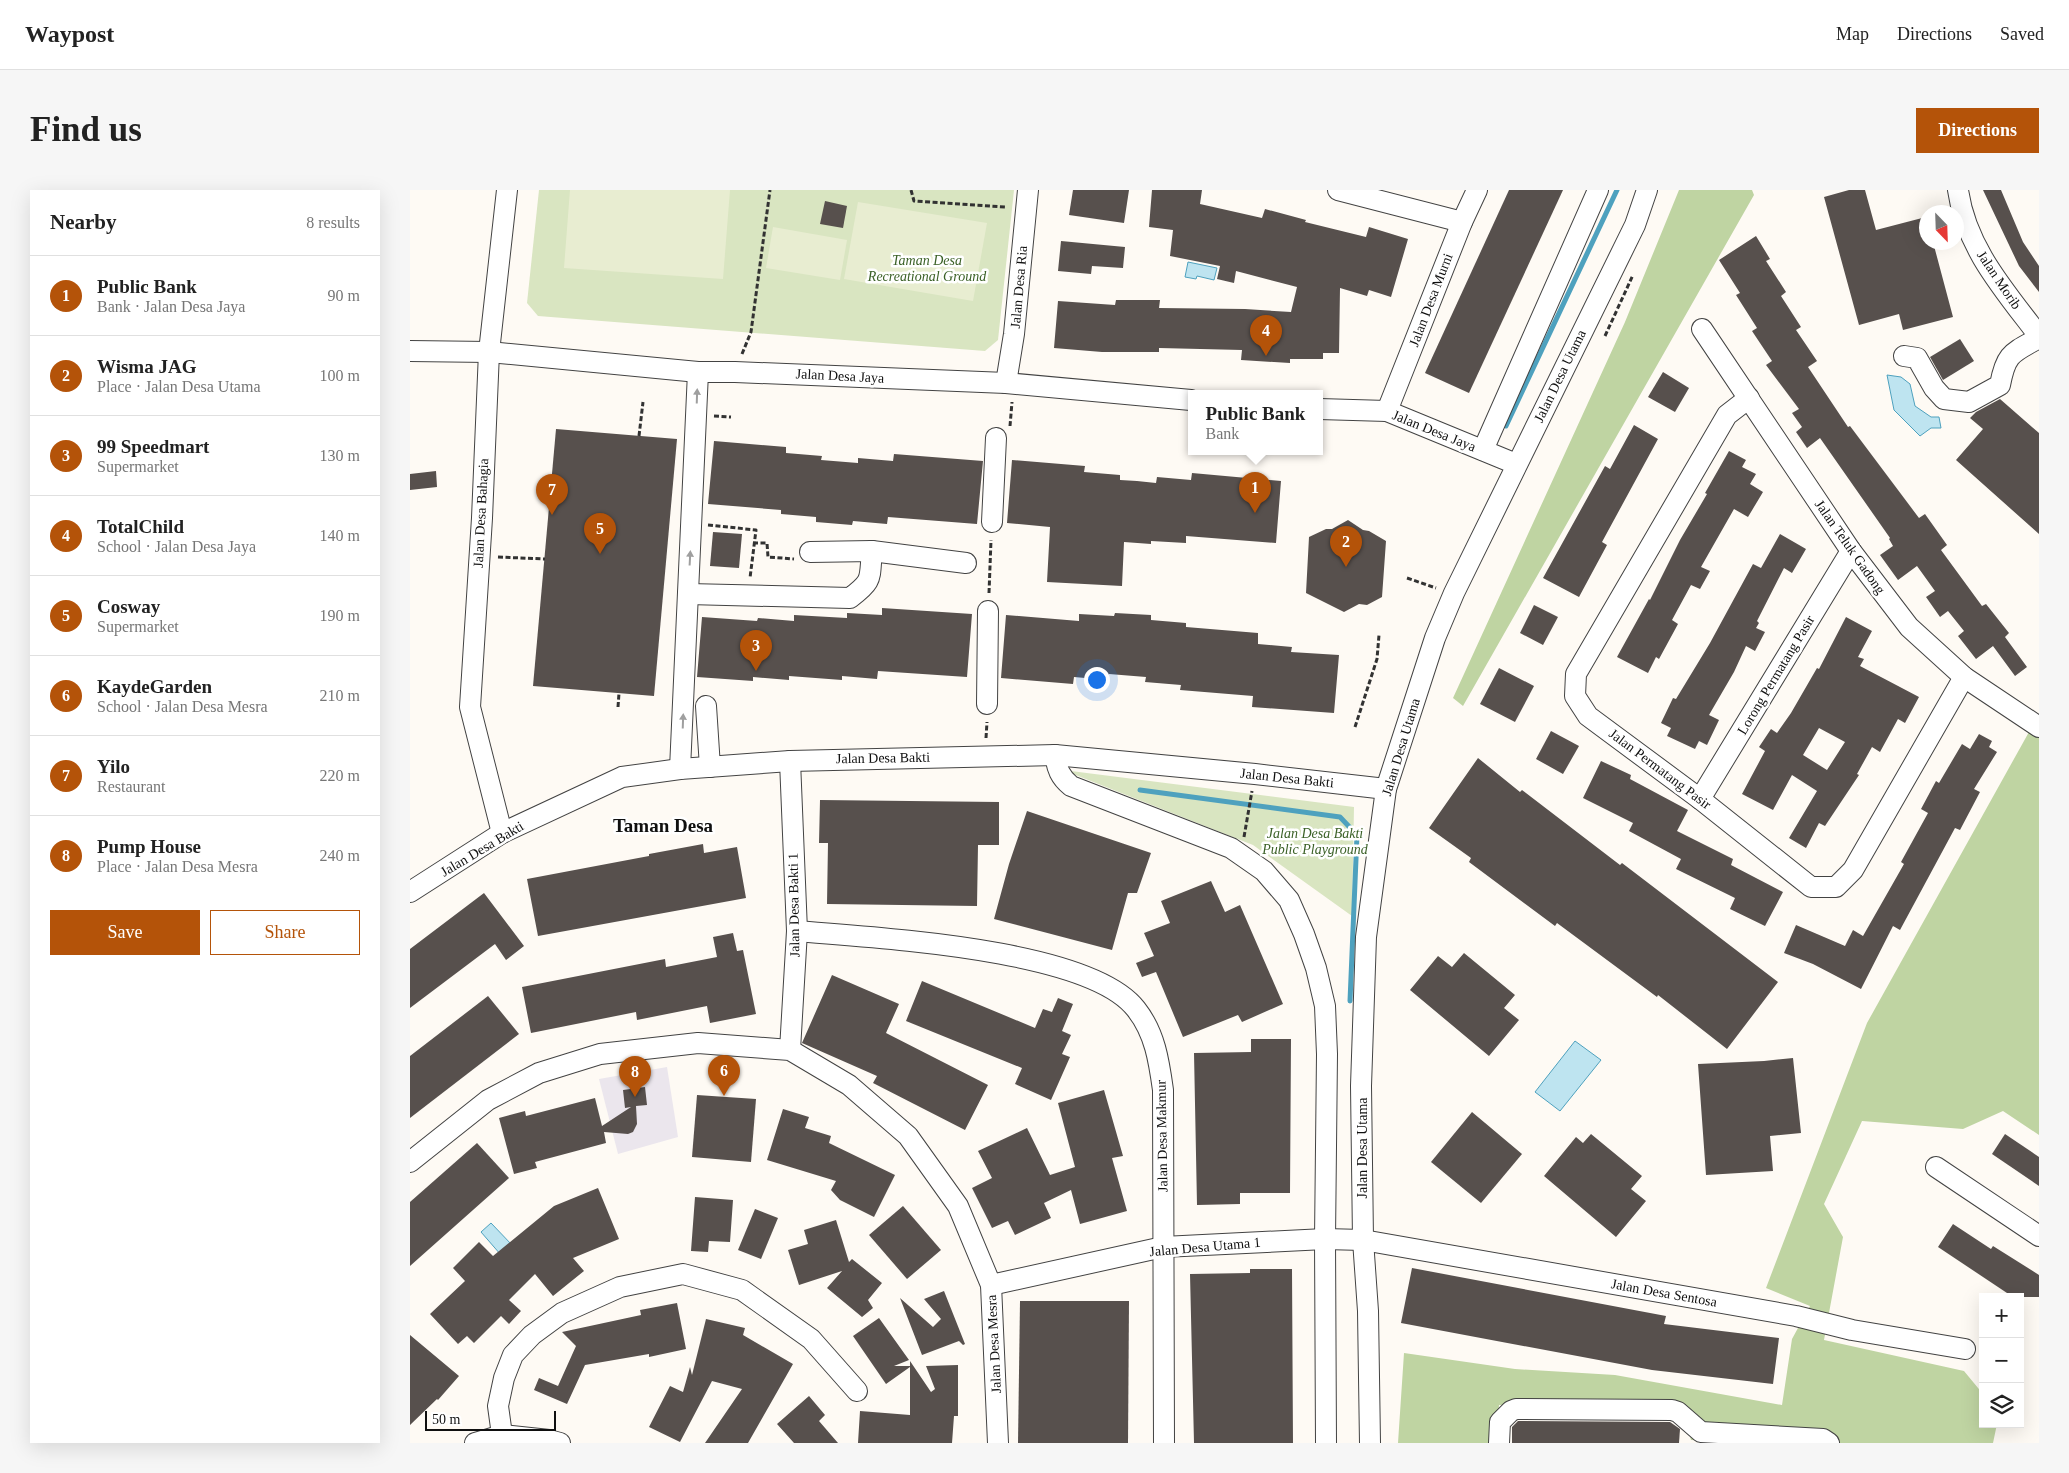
<!DOCTYPE html>
<html lang="en">
<head>
<meta charset="utf-8">
<style>
	body { margin:0; font-family:"Times New Roman",serif; background:#f6f6f6; color:#222 }
	.controls { position:absolute; right:15px; bottom:15px; display:grid; overflow:hidden; border-radius:0px; box-shadow:0 5px 20px #0002 }
	.controls button { width:45px; height:45px; display:grid; place-items:center; padding:0; border:0; border-bottom:1px solid #e0e0e0; background:#fff; color:#222; font:25px sans-serif }
	.compass { position:absolute; left:1509px; top:15px; width:45px; height:45px; border-radius:50%; background:#fff; box-shadow:0 5px 20px #0002; rotate:157deg }
	.scale { position:absolute; left:15px; bottom:12px; width:131px; box-sizing:border-box; padding-left:5px; border:2px solid #101010; border-top:0; font-size:14px; line-height:18px; white-space:nowrap; color:#101010; -webkit-text-stroke:4px #fff; paint-order:stroke }
	.you { position:absolute; left:686px; top:489px; width:18px; height:18px; margin:-12px; border:4px solid #fff; border-radius:50%; background:#1a73e8; box-shadow:0 0 0 8px #1a73e833 }
	.badge { display:grid; place-items:center; width:32px; height:32px; border-radius:50%; background:#b45309; color:#fff; font-size:16px; font-weight:700 }
	.pin { position:absolute; translate:-50% -41px; filter:drop-shadow(0 1px 2px #0008) }
	.pin::after { content:''; position:absolute; top:26px; width:18px; height:15px; background:inherit; clip-path:polygon(0 0,100% 0,50% 100%) }
	.popup { position:absolute; left:778px; top:200px; width:135px; height:65px; box-sizing:border-box; display:grid; place-content:center; border-radius:0px; background:#fff; filter:drop-shadow(0 1px 4px #0005); font-size:16px; white-space:nowrap; color:#767676 }
	.popup b { font-size:19px; color:#222 }
	.popup::after { content:''; position:absolute; left:50%; top:100%; margin-left:-10px; border:10px solid transparent; border-top-color:#fff }
	.list { margin:0; padding:0; list-style:none }
	h2 { display:flex; justify-content:space-between; align-items:center; height:65px; margin:0; padding:0 20px; font-size:21px }
	h2 small { font-size:16px; font-weight:400; color:#767676 }
	.list li { display:grid; grid-template-columns:32px 1fr auto; gap:15px; align-items:center; box-sizing:border-box; height:80px; padding:0 20px; border-top:1px solid #e0e0e0 }
	.list b { display:block; font-size:19px; white-space:nowrap }
	.list p { margin:0; font-size:16px; white-space:nowrap; color:#767676 }
	.list em { font-size:16px; font-style:normal; color:#767676 }
	.actions { display:flex; gap:10px; padding:15px 20px }
	.actions a { flex:1; padding:11px 0; border:1px solid #b45309; border-radius:0px; text-align:center; font-size:18px; color:#b45309 }
	.actions .main { background:#b45309; color:#fff }
	.icon { flex:none; width:28px; height:28px; fill:none; stroke:currentColor; stroke-width:2; stroke-linecap:round; stroke-linejoin:round }
	.map { position:relative; flex:none; width:1629px; height:1253px; overflow:hidden; border-radius:0px }
	header { display:flex; align-items:center; gap:30px; box-sizing:border-box; height:70px; padding:0 25px; background:#fff; border-bottom:1px solid #e0e0e0 }
	header strong { font-size:24px }
	nav { display:flex; gap:28px; margin-inline-start:auto; font-size:18px }
	.intro { display:flex; align-items:center; justify-content:space-between; box-sizing:border-box; height:120px; padding:0 30px }
	h1 { margin:0; font-size:35px }
	.button { padding:12px 22px; border-radius:0px; background:#b45309; color:#fff; font-size:18px; font-weight:700 }
	main { display:flex; gap:30px; padding:0 30px }
	aside { flex:1; background:#fff; border-radius:0px; box-shadow:0 5px 20px #0002 }
	.map>svg:first-child { display:block }
	.industrial { fill:#ebe6ed }
	.green { fill:#d9e5c1 }
	.forest { fill:#bfd4a2 }
	.pitch { fill:#e8edd1 }
	.water { fill:#bee4f0; stroke:#4ea1be }
	.lines { fill:none; stroke-linecap:round; stroke-linejoin:round }
	.stream { stroke:#4ea1be; stroke-width:5 }
	.building { fill:#57504d; fill-rule:evenodd }
	.minor-casing { stroke:#434343; stroke-width:22 }
	.path { stroke:#323232; stroke-width:3; stroke-dasharray:5 2.5; stroke-linecap:butt }
	.minor { stroke:#fff; stroke-width:20 }
	.oneway { fill:#9f9f9f }
	.labels { text-anchor:middle; dominant-baseline:central; stroke-width:5; stroke-linejoin:round; paint-order:stroke }
	.park-label { font-size:14px; font-style:italic; fill:#3b6127; stroke:#fff }
	.street-label { font-size:14px; fill:#101010; stroke:#fff }
	.district-label { font-size:19px; font-weight:bold; fill:#101010; stroke:#fff }
</style>
</head>
<body>
<header>
<strong>Waypost</strong>
<nav><a>Map</a><a>Directions</a><a>Saved</a></nav>
</header>
<div class="intro"><h1>Find us</h1><a class="button">Directions</a></div>
<main>
<aside>
<h2>Nearby<small>8 results</small></h2>
<ul class="list">
<li><span class="badge">1</span><div><b>Public Bank</b><p>Bank · Jalan Desa Jaya</p></div><em>90 m</em></li>
<li><span class="badge">2</span><div><b>Wisma JAG</b><p>Place · Jalan Desa Utama</p></div><em>100 m</em></li>
<li><span class="badge">3</span><div><b>99 Speedmart</b><p>Supermarket</p></div><em>130 m</em></li>
<li><span class="badge">4</span><div><b>TotalChild</b><p>School · Jalan Desa Jaya</p></div><em>140 m</em></li>
<li><span class="badge">5</span><div><b>Cosway</b><p>Supermarket</p></div><em>190 m</em></li>
<li><span class="badge">6</span><div><b>KaydeGarden</b><p>School · Jalan Desa Mesra</p></div><em>210 m</em></li>
<li><span class="badge">7</span><div><b>Yilo</b><p>Restaurant</p></div><em>220 m</em></li>
<li><span class="badge">8</span><div><b>Pump House</b><p>Place · Jalan Desa Mesra</p></div><em>240 m</em></li>
</ul>
<div class="actions"><a class="main">Save</a><a>Share</a></div>
</aside>
<div class="map">
<svg width="1629" height="1253" viewBox="0 0 1629 1253">
	<rect width="100%" height="100%" fill="#fefaf4"/>
	<polygon class="industrial" points="257,877 268,947 208,964 189,889"/>
	<g class="green">
		<polygon points="129,0 604,0 588,150 575,161 128,126 117,113"/>
		<polygon points="653,580 944,617 942,726 843,655"/>
	</g>
	<g class="forest">
		<polygon points="1269,0 1342,0 1344,5 1053,516 1043,508 1215,132"/>
		<polygon points="1629,524 1629,945 1593,921 1553,939 1452,931 1414,1014 1433,1047 1414,1150 1554,1181 1573,1204 1573,1234 1587,1234 1583,1253 1356,1253 1281,1250 1274,1226 1089,1215 1087,1253 988,1253 994,1163 1105,1179 1205,1185 1372,1215 1382,1149 1400,1116 1356,1098 1457,833"/>
	</g>
	<g class="pitch">
		<polygon points="160,0 320,0 313,89 154,78"/>
		<polygon points="448,12 577,33 563,111 434,89"/>
		<polygon points="363,37 437,50 430,90 356,78"/>
	</g>
	<g class="water">
		<polygon points="778,72 807,78 804,90 787,86 786,89 775,87"/>
		<polygon points="1477,185 1491,187 1500,194 1505,216 1521,227 1529,227 1531,238 1521,238 1510,246 1484,220"/>
		<polygon points="1165,851 1191,870 1150,921 1125,902"/>
		<polygon points="81,1033 102,1055 91,1065 71,1042"/>
	</g>
	<g class="lines">
		<g class="stream">
			<polyline points="1096,236 1207,0"/>
			<polyline points="730,600 930,627 947,645 940,811"/>
		</g>
	</g>
	<g class="building">
		<polygon points="663,0 719,0 714,33 659,25"/>
		<polygon points="742,0 792,0 790,14 852,28 855,19 896,30 895,32 956,47 959,37 998,49 981,107 959,100 957,106 930,98 929,163 913,163 913,169 880,169 880,173 831,170 832,160 749,158 749,162 692,162 644,158 648,111 705,115 706,110 750,110 749,118 835,119 881,122 887,97 826,81 824,93 807,89 810,76 760,66 763,40 739,37"/>
		<polygon points="1099,0 1153,0 1059,203 1015,183"/>
		<polygon points="1439,0 1455,0 1466,40 1516,27 1516,52 1523,52 1543,127 1493,140 1489,124 1449,135 1414,7"/>
		<polygon points="1573,0 1591,0 1613,52 1629,76 1629,102 1609,76"/>
		<polygon points="415,11 437,16 433,38 410,34"/>
		<polygon points="1346,46 1360,69 1356,71 1376,102 1371,106 1391,137 1386,140 1407,171 1398,177 1438,237 1440,236 1509,328 1515,324 1537,355 1531,360 1572,416 1576,414 1599,443 1595,447 1617,477 1605,486 1583,456 1566,469 1548,446 1554,441 1538,421 1530,427 1516,407 1525,401 1507,376 1488,390 1470,365 1483,356 1479,349 1480,348 1410,248 1397,258 1386,242 1392,237 1382,223 1389,219 1356,175 1362,171 1342,141 1347,138 1326,105 1330,103 1309,70"/>
		<polygon points="651,51 715,57 713,78 682,76 681,84 648,81"/>
		<polygon points="1550,149 1564,171 1533,190 1520,167"/>
		<polygon points="1253,182 1279,198 1265,222 1238,207"/>
		<polygon points="1590,209 1629,243 1629,344 1546,270 1573,239 1560,228 1566,222"/>
		<polygon points="1224,235 1248,249 1192,352 1197,355 1169,407 1133,388 1195,276 1200,279"/>
		<polygon points="146,239 267,249 244,506 123,496"/>
		<polygon points="304,251 376,257 376,263 412,266 411,270 448,273 448,268 483,271 484,264 573,271 567,334 478,327 477,334 443,331 442,335 406,332 406,327 371,324 371,320 298,314"/>
		<polygon points="1319,261 1336,270 1332,277 1346,284 1340,294 1353,302 1338,327 1324,319 1291,377 1300,381 1290,399 1281,395 1262,430 1268,434 1249,469 1246,467 1238,483 1207,467 1239,409 1240,410 1270,350 1297,304 1295,303"/>
		<polygon points="602,270 675,276 674,282 710,285 710,290 727,291 746,293 747,287 781,290 782,283 871,291 866,353 776,346 776,353 741,351 741,354 714,352 712,396 637,392 640,337 597,333"/>
		<polygon points="26,281 27,297 0,300 0,284"/>
		<polygon points="938,330 953,340 959,341 976,351 972,407 957,415 949,414 934,422 896,403 899,347 916,339 922,339"/>
		<polygon points="303,342 332,344 329,378 300,376"/>
		<polygon points="1370,344 1396,359 1382,383 1374,378 1347,431 1349,433 1346,438 1355,442 1345,461 1336,456 1324,482 1299,525 1309,530 1297,555 1289,551 1285,559 1257,546 1261,538 1251,533 1263,508 1266,509 1300,453 1343,374 1351,378"/>
		<polygon points="1124,415 1148,427 1133,455 1110,443"/>
		<polygon points="472,418 562,424 557,487 468,481 467,489 432,486 432,490 379,486 379,490 343,487 343,491 287,487 292,427 347,431 348,428 384,431 384,425 437,428 437,423 472,425"/>
		<polygon points="705,423 741,425 741,430 776,433 776,437 848,443 848,454 882,457 881,462 929,465 924,523 842,517 843,506 770,500 771,495 735,492 736,487 699,484 698,490 664,487 663,494 591,488 596,425 669,431 669,424 704,426"/>
		<path d="M1436 427 1462 441 1448 467 1454 469 1450 476 1509 507 1495 533 1488 529 1470 562 1462 557 1447 584 1449 585 1415 636 1409 633 1396 658 1379 648 1407 601 1382 585 1363 620 1332 604 1355 561 1349 557 1361 539 1367 543 1381 523 1407 478 1409 479ZM1409 538 1435 552 1417 580 1393 565Z"/>
		<polygon points="1089,478 1124,496 1105,532 1070,514"/>
		<polygon points="1141,541 1169,556 1153,584 1126,569"/>
		<polygon points="1569,544 1582,551 1579,557 1587,562 1564,599 1570,602 1550,640 1545,638 1490,740 1483,736 1451,799 1403,774 1374,763 1386,735 1435,756 1443,740 1453,746 1494,674 1491,672 1518,623 1511,619 1526,591 1529,593 1552,554 1560,559"/>
		<polygon points="1068,568 1110,602 1112,600 1210,675 1212,673 1368,792 1317,859 1248,805 1247,807 1147,733 1145,736 1059,672 1061,668 1019,638"/>
		<polygon points="1191,571 1221,585 1220,589 1278,620 1267,641 1323,669 1321,675 1373,702 1355,736 1320,719 1325,708 1266,679 1271,669 1219,641 1223,633 1173,608"/>
		<polygon points="410,610 589,612 589,655 568,655 567,716 417,714 418,653 409,653"/>
		<polygon points="617,621 741,663 727,703 718,703 702,760 584,729 599,674"/>
		<polygon points="293,654 294,663 327,657 336,708 128,746 117,689 239,666 239,664"/>
		<polygon points="801,691 815,722 830,715 873,814 832,832 828,825 773,847 746,782 732,787 726,773 744,766 734,743 760,733 751,711"/>
		<polygon points="74,703 114,756 96,770 85,754 0,818 0,759"/>
		<polygon points="323,743 327,761 333,760 346,824 300,833 297,816 227,830 226,822 121,843 112,797 255,769 256,777 307,767 303,747"/>
		<polygon points="1054,763 1105,805 1094,818 1109,830 1079,866 1000,800 1028,766 1042,777"/>
		<polygon points="422,785 489,814 476,843 578,895 555,940 463,893 467,886 392,853"/>
		<polygon points="512,791 625,838 633,819 642,822 648,808 663,814 652,841 661,845 652,864 660,867 641,910 605,894 612,878 496,831"/>
		<polygon points="78,806 109,844 0,928 0,866"/>
		<polygon points="841,849 881,849 880,1003 830,1003 830,1014 787,1015 784,863 841,862"/>
		<polygon points="1383,868 1391,943 1360,946 1363,981 1296,985 1288,874 1354,871"/>
		<polygon points="235,897 237,915 226,916 227,934 223,942 218,944 194,942 196,953 125,972 127,978 104,984 89,928 115,921 116,926 185,908 192,936 221,917 215,918 213,900"/>
		<polygon points="694,900 713,966 702,968 717,1021 670,1034 661,1000 634,1013 641,1028 605,1045 598,1031 582,1038 562,998 582,988 568,961 617,938 640,985 665,977 648,913"/>
		<polygon points="287,905 346,909 341,972 282,967"/>
		<polygon points="373,919 399,927 395,938 421,946 419,953 485,985 464,1027 430,1010 421,1000 426,991 357,970"/>
		<polygon points="1062,922 1112,964 1071,1013 1021,972"/>
		<polygon points="1181,944 1232,986 1221,999 1236,1011 1206,1047 1134,986 1166,947 1173,953"/>
		<polygon points="1595,944 1629,967 1629,996 1582,964"/>
		<polygon points="67,953 99,988 0,1076 0,1012"/>
		<polygon points="188,998 209,1049 163,1068 174,1081 143,1106 125,1084 99,1110 111,1121 99,1134 91,1126 64,1153 57,1146 48,1154 20,1124 55,1091 43,1078 69,1052 83,1066 144,1016"/>
		<polygon points="285,1007 323,1010 320,1052 299,1051 298,1062 281,1061"/>
		<polygon points="493,1016 531,1060 497,1089 459,1045"/>
		<polygon points="345,1019 368,1028 351,1069 328,1060"/>
		<polygon points="426,1030 439,1072 442,1069 472,1093 458,1110 463,1118 452,1127 417,1098 432,1081 389,1095 378,1060 398,1054 394,1040"/>
		<polygon points="1543,1034 1581,1059 1583,1056 1629,1085 1629,1107 1603,1107 1528,1057"/>
		<polygon points="1002,1078 1256,1126 1254,1134 1369,1148 1363,1194 1242,1180 991,1133"/>
		<polygon points="840,1079 882,1079 883,1253 784,1253 780,1084 840,1083"/>
		<polygon points="534,1101 555,1154 553,1155 549,1151 512,1165 490,1108 523,1137 531,1129 514,1109"/>
		<polygon points="610,1111 719,1111 718,1253 608,1253"/>
		<polygon points="267,1113 276,1159 239,1167 239,1164 175,1175 157,1214 124,1200 129,1188 148,1196 166,1156 152,1142 231,1125 230,1120"/>
		<polygon points="469,1128 499,1170 484,1176 500,1176 500,1171 521,1202 525,1199 516,1176 548,1175 548,1226 544,1226 542,1253 448,1253 450,1221 500,1225 500,1177 476,1194 443,1146"/>
		<polygon points="296,1129 335,1138 333,1145 383,1174 338,1253 295,1253 332,1199 302,1191 270,1252 239,1237 260,1196 273,1202 280,1177 282,1185"/>
		<polygon points="0,1145 49,1186 28,1210 27,1209 0,1235"/>
		<polygon points="399,1206 415,1225 409,1231 428,1253 384,1253 367,1234"/>
		<polygon points="1108,1231 1260,1232 1270,1239 1269,1253 1102,1253 1102,1237"/>
	</g>
	<g class="lines">
		<g class="minor-casing">
			<g id="minor">
				<polyline points="928,0 1052,32"/>
				<path d="M1548 0C1556 58 1595 101 1629 146"/>
				<polyline points="1292,139 1441,361 1499,437 1554,487 1629,537"/>
				<polyline points="0,161 79,162 288,182 325,182 596,193 781,210"/>
				<path d="M1494 166 1507 168 1524 198 1534 209 1559 212 1590 195C1596 163 1602 163 1629 148"/>
				<polyline points="596,193 604,144 618,0"/>
				<polyline points="1339,208 1317,225 1166,484 1165,506 1178,526 1290,609 1401,697 1426,697 1443,680 1554,487"/>
				<polyline points="909,219 977,221 1106,274"/>
				<polyline points="977,221 1052,32 1067,0"/>
				<polyline points="1073,260 1188,0"/>
				<polyline points="582,332 586,248"/>
				<polyline points="400,362 462,361 556,373"/>
				<path d="M278 404 440 408C464 390 459 389 462 361"/>
				<polyline points="577,514 578,421"/>
				<polyline points="296,516 300,577"/>
				<path d="M645 565C647 579 650 587 661 596L821 658 854 681 879 710 894 744 906 778 915 816 917 864 915 1049 916 1253"/>
				<polyline points="380,571 387,741 380,860"/>
				<polyline points="270,579 288,182"/>
				<polyline points="1290,609 1441,361"/>
				<polyline points="92,643 60,517 72,328 79,162 97,0"/>
				<polyline points="0,702 92,643 212,587 270,579 380,571 645,565 845,584 976,599"/>
				<path d="M387 741C464 748 679 758 726 819 745 843 749 871 753 900L754 1253"/>
				<polyline points="0,972 78,910 129,883 190,864 288,853 380,860 439,895 498,946 548,1016 581,1095 588,1253"/>
				<polyline points="1526,977 1629,1046"/>
				<polyline points="581,1095 753,1057 915,1049 953,1050 1386,1126 1442,1140 1555,1159"/>
				<polyline points="92,1245 88,1216 94,1188 103,1165 122,1145 152,1123 210,1097 273,1084 332,1100 401,1149 447,1201"/>
				<polyline points="65,1253 92,1245 139,1250 150,1253"/>
				<polyline points="960,1253 958,1121 953,1050 951,896 956,747 976,599 1025,448 1044,403 1225,35 1237,0"/>
				<polyline points="1089,1253 1090,1232 1101,1221 1106,1219 1262,1220 1268,1222 1291,1242 1413,1249 1419,1253"/>
			</g>
		</g>
		<g class="path">
			<polyline points="501,0 504,11 595,17"/>
			<polyline points="1195,146 1223,85"/>
			<polyline points="332,164 341,142 360,0"/>
			<polyline points="304,226 321,227"/>
			<polyline points="600,236 602,212"/>
			<polyline points="229,246 233,212"/>
			<polyline points="298,335 346,340 340,388"/>
			<polyline points="343,353 357,353 358,367 384,369"/>
			<polyline points="88,367 135,369"/>
			<polyline points="997,388 1026,398"/>
			<polyline points="579,403 581,350"/>
			<polyline points="208,517 209,503"/>
			<polyline points="945,537 967,469 969,445"/>
			<polyline points="576,548 577,532"/>
			<polyline points="834,647 842,601"/>
		</g>
		<use href="#minor" class="minor"/>
	</g>
	<defs><path id="oneway-solid" d="M-6-.8H1V-3.2L6.5 0L1 3.2V.8H-6Z" transform="scale(1.25)"/></defs>
	<g class="oneway">
		<use href="#oneway-solid" transform="translate(287 206) rotate(-88)"/>
		<use href="#oneway-solid" transform="translate(280 368) rotate(-87)"/>
		<use href="#oneway-solid" transform="translate(273 531) rotate(-88)"/>
	</g>
	<g class="labels">
		<g class="park-label">
			<text x="517" y="70">Taman Desa<tspan x="517" dy="16">Recreational Ground</tspan></text>
			<text x="905" y="643">Jalan Desa Bakti<tspan x="905" dy="16">Public Playground</tspan></text>
		</g>
		<g class="street-label">
			<text transform="translate(1589 90) rotate(56)">Jalan Morib</text>
			<text transform="translate(609 97) rotate(-85)">Jalan Desa Ria</text>
			<text transform="translate(1021 110) rotate(-69)">Jalan Desa Murni</text>
			<text transform="translate(430 186) rotate(3)">Jalan Desa Jaya</text>
			<text transform="translate(1150 186) rotate(-64)">Jalan Desa Utama</text>
			<text transform="translate(1024 241) rotate(22)">Jalan Desa Jaya</text>
			<text transform="translate(71 323) rotate(-87)">Jalan Desa Bahagia</text>
			<text transform="translate(1440 357) rotate(55)">Jalan Teluk Gadong</text>
			<text transform="translate(1366 485) rotate(-59)">Lorong Permatang Pasir</text>
			<text transform="translate(991 557) rotate(-73)">Jalan Desa Utama</text>
			<text transform="translate(473 568) rotate(-1)">Jalan Desa Bakti</text>
			<text transform="translate(1250 579) rotate(37)">Jalan Permatang Pasir</text>
			<text transform="translate(877 588) rotate(6)">Jalan Desa Bakti</text>
			<text transform="translate(72 659) rotate(-31)">Jalan Desa Bakti</text>
			<text transform="translate(384 715) rotate(-91)">Jalan Desa Bakti 1</text>
			<text transform="translate(752 946) rotate(-91)">Jalan Desa Makmur</text>
			<text transform="translate(952 958) rotate(-90)">Jalan Desa Utama</text>
			<text transform="translate(795 1057) rotate(-5)">Jalan Desa Utama 1</text>
			<text transform="translate(1254 1103) rotate(10)">Jalan Desa Sentosa</text>
			<text transform="translate(584 1154) rotate(-93)">Jalan Desa Mesra</text>
		</g>
		<g class="district-label">
			<text x="253" y="635">Taman Desa</text>
		</g>
	</g>
</svg>
<div class="controls">
<button>+</button>
<button>−</button>
<button><svg class="icon" aria-label="layers" viewBox="0 0 24 24"><path d="M12 4l9 5-9 5-9-5zM3 14l9 5 9-5"/></svg></button>
</div>
<svg class="compass" viewBox="-18 -18 36 36"><path d="M0-13l5 13h-10z" fill="#e53935"/><path d="M0 13l5-13h-10z" fill="#767676"/></svg>
<div class="scale">50 m</div>
<div class="you"></div>
<div class="pin badge" style="left:845px;top:323px">1</div>
<div class="popup"><b>Public Bank</b>Bank</div>
<div class="pin badge" style="left:936px;top:377px">2</div>
<div class="pin badge" style="left:346px;top:481px">3</div>
<div class="pin badge" style="left:856px;top:166px">4</div>
<div class="pin badge" style="left:190px;top:364px">5</div>
<div class="pin badge" style="left:314px;top:906px">6</div>
<div class="pin badge" style="left:142px;top:325px">7</div>
<div class="pin badge" style="left:225px;top:907px">8</div>
</div>
</main>
</body>
</html>
